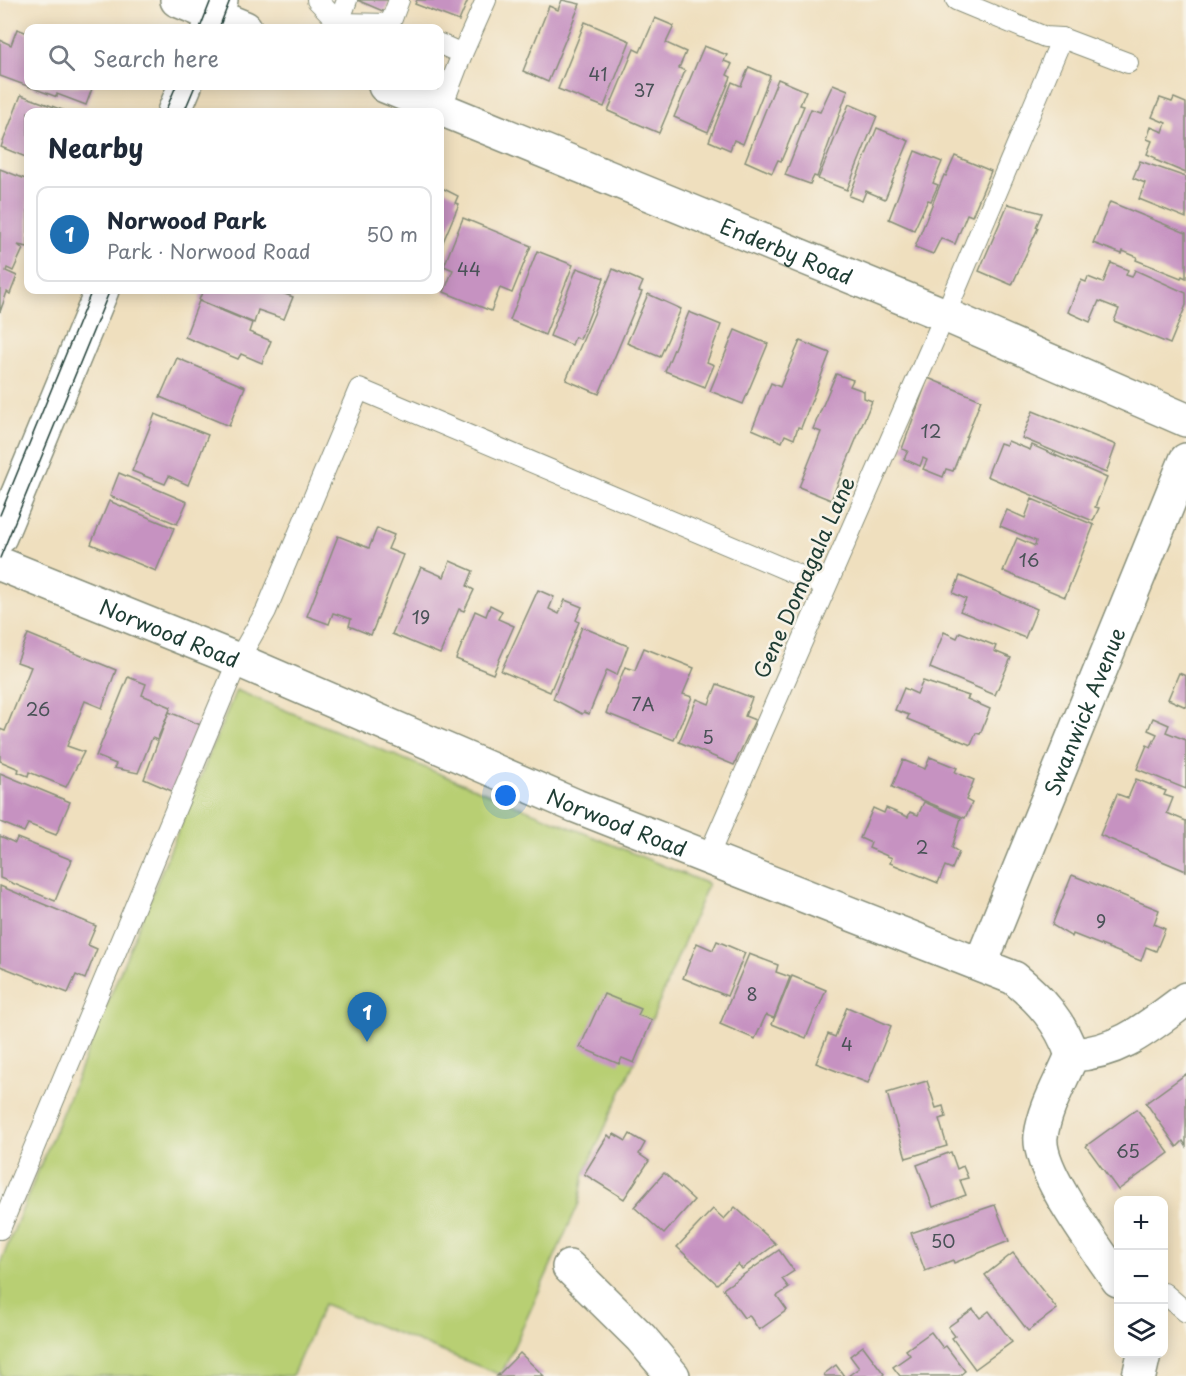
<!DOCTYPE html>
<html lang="en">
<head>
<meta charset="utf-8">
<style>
	body { margin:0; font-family:"Playpen Sans",sans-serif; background:#f2f2f3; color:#1f2937 }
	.controls { position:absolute; right:18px; bottom:18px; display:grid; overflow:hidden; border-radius:12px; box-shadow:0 3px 15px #0003 }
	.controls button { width:54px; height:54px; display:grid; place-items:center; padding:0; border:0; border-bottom:2px solid #e0e1e3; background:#fff; color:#1f2937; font:30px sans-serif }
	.you { position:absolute; left:506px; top:796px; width:21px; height:21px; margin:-15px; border:4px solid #fff; border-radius:50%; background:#1a73e8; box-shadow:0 0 0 9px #1a73e833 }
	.badge { display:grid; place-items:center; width:39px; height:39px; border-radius:50%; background:#1f6fb2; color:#fff; font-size:20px; font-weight:700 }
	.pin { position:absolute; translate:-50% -50px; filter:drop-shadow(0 2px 3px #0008) }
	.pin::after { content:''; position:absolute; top:32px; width:21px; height:18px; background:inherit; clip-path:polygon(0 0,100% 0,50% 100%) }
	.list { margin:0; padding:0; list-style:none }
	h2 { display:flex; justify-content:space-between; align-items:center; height:78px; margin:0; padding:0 24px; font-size:26px }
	h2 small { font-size:20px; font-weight:400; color:#747a83 }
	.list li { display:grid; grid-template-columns:39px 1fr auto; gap:18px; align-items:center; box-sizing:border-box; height:96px; margin:0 12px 12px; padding:0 12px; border:2px solid #e0e1e3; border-radius:12px }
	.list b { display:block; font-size:22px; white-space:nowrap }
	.list p { margin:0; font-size:20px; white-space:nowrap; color:#747a83 }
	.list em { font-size:20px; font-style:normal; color:#747a83 }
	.icon { flex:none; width:33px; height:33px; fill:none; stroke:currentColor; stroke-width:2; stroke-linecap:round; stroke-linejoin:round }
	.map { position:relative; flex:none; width:1186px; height:1376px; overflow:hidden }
	.search { position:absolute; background:#fff; box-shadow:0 3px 15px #0003; left:24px; top:24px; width:420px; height:66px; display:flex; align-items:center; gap:15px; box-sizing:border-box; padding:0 21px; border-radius:12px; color:#747a83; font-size:22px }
	.panel { position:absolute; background:#fff; box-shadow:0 3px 15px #0003; left:24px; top:108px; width:420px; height:186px; border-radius:12px }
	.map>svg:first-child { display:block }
	.green { fill:#b8cf73; stroke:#6c8654; stroke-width:1.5 }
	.building { fill:#c692c1 }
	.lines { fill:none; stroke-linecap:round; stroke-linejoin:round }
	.lane-casing { stroke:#878e79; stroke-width:22 }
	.street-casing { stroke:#878e79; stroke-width:36 }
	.secondary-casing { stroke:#878e79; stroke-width:36 }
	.lane { stroke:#fff; stroke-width:20 }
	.street { stroke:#fff; stroke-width:33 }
	.secondary { stroke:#fff; stroke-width:33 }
	.tram { stroke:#1f3d34; stroke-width:1.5 }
	.labels { text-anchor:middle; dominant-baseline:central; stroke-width:5; stroke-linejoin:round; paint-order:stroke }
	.number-label { font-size:18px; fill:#495257 }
	.street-label { font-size:21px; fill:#1f3d34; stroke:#f7f3e8 }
</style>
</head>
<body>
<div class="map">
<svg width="1186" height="1376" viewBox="0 0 1186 1376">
	<rect width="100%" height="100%" fill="#f7f3e8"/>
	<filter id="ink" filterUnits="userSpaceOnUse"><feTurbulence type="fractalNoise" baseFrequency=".0167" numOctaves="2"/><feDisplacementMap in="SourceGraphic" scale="12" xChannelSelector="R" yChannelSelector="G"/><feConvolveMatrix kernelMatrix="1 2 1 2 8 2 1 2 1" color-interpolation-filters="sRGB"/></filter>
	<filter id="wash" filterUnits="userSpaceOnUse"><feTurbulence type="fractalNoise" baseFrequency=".008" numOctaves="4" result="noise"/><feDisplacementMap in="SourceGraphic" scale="24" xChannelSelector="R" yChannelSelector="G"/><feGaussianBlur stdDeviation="1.35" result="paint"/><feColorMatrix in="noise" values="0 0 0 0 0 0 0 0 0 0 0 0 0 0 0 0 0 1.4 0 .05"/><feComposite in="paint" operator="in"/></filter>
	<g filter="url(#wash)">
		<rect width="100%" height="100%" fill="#efdfbe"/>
		<polygon class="green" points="236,690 708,884 634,1063 584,1174 579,1203 501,1375 324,1304 292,1376 0,1376 0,1264"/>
		<g id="blocks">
			<g class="building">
				<polygon points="357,0 389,0 385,12"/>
				<polygon points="417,0 468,0 459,21 415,4"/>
				<polygon points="562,0 580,4 548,82 523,71 549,6 558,10"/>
				<polygon points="655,18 674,26 666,43 686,52 679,68 685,71 659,133 608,111 634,49 640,52"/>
				<polygon points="585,22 630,41 604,107 558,89"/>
				<polygon points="17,29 28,33 28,86 93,86 86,105 57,94 57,97 0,76 0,40 11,45"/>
				<polygon points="704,46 727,55 724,61 732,64 727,75 731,77 708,132 674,117"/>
				<polygon points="749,67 770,76 743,144 734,140 730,150 709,141 732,82 741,86"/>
				<polygon points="778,79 806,91 800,105 804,106 781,161 778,160 772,173 745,161"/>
				<polygon points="833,84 848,90 817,177 814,176 810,184 785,175 811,109 820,112"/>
				<polygon points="21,95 68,112 28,112 28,158 1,147"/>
				<polygon points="1160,98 1172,102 1174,98 1186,103 1186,173 1155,160 1156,158 1147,154 1152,141 1147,139 1151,127 1163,132 1166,123 1152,117"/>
				<polygon points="849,104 877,116 847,190 818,179"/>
				<polygon points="877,128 909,141 885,199 866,191 862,201 849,196"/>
				<polygon points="915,151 942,162 933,183 938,185 931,201 928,200 914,230 889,219"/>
				<polygon points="955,156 991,171 972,216 967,214 955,244 941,238 933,254 915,247 944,175 946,176"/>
				<polygon points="1140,161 1186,177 1186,218 1139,199 1145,183 1133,178"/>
				<polygon points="0,169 28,180 28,247 18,245 23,249 13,271 7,268 6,271 17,276 10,294 7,292 0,312"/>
				<polygon points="440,187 458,196 455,203 459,204 440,249"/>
				<polygon points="1110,202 1186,233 1186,278 1182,276 1181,278 1136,260 1137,257 1123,251 1122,254 1093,243"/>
				<polygon points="1008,204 1042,213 1036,227 1038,228 1012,285 979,271"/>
				<polygon points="463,218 531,246 512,293 500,288 491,311 444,292 453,270 444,266"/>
				<polygon points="537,251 573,265 545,335 510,320"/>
				<polygon points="1111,263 1128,270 1126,275 1132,277 1135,270 1186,293 1186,305 1170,344 1114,321 1119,309 1099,301 1090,322 1068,312 1081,280 1086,282 1088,277 1103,283"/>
				<polygon points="577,268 604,278 580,339 575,337 572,345 550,336"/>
				<polygon points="613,269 643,282 639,291 642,292 599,394 566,380"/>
				<polygon points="203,290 274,290 293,297 284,319 258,310 254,323 199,300"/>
				<polygon points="648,294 681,309 660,357 627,343"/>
				<polygon points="199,301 252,323 249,332 271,341 262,363 241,354 238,359 185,337"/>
				<polygon points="689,312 721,325 707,362 714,365 705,387 665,371"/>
				<polygon points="735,330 768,344 743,404 710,391"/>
				<polygon points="800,341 830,353 801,428 798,427 794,439 785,435 782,442 752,429 771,383 780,387"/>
				<polygon points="177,358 245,387 229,426 160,397"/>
				<polygon points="836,374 853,380 850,386 864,391 864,398 872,401 831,500 799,487 821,432 813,429"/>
				<polygon points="928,378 981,400 953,471 946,469 943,477 923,469 927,460 923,458 920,466 904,459 908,451 902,449"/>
				<polygon points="1033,411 1116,445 1106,473 1022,438"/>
				<polygon points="155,414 208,435 188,485 169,476 165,484 132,471"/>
				<polygon points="1008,441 1030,450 1032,445 1107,478 1095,507 1099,508 1093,521 987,476 1000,443 1006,445"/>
				<polygon points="119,473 187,502 177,524 110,496"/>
				<polygon points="1032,499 1094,525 1065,597 1003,571 1017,538 1035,546 1036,541 1000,526 1007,510 1025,518"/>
				<polygon points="109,501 174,528 156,571 91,544"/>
				<polygon points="377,528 394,535 388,549 403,555 371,635 349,626 351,619 333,613 329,624 307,616 338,536 369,548"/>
				<polygon points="450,561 473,571 467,586 474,590 464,611 459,609 440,654 392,634 421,567 444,577"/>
				<polygon points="960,576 1037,609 1025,638 960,611 966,599 953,593"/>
				<polygon points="538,590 554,597 549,609 559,614 565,600 582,607 576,620 579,622 550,692 501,671"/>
				<polygon points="490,605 502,611 498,619 514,626 493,674 456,659 475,611 486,616"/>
				<polygon points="582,627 628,646 617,675 607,670 589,714 584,712 582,714 553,699"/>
				<polygon points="944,632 957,638 960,632 996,646 994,651 1011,658 995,695 930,668"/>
				<polygon points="28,634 116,670 102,708 85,701 67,746 84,752 66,787 29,772 28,776 18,772 19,769 0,761 0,729 5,731 31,667 17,662"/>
				<polygon points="644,648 694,668 683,694 692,697 674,740 606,713 625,667 635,670"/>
				<polygon points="1179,673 1186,676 1186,707 1168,699"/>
				<polygon points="128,677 146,684 142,695 171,707 157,740 152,738 138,773 114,768 116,764 96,756"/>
				<polygon points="923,681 969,696 967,699 990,709 980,734 976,733 971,745 907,719 909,715 895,710 904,688 917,694"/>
				<polygon points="717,684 752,698 745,716 755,720 734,765 679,742 697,699 709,704"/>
				<polygon points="169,712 208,728 181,795 144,779"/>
				<polygon points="1153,718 1169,725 1166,732 1186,740 1186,789 1137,769 1147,745 1151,747 1157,734 1148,730"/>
				<polygon points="930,757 957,768 955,772 974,780 966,800 972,803 965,818 892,787 903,760 925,769"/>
				<polygon points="0,773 70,802 56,835 28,824 24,832 0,822"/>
				<polygon points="1136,779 1166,791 1164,795 1173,798 1167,813 1186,821 1186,871 1100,835 1117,794 1128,798"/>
				<polygon points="924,802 961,818 952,848 959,852 952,869 945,866 938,883 890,863 892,858 869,848 871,843 860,838 873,808 884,813 886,808 908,817 910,812 918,815"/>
				<polygon points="0,836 15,843 17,838 72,860 55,901 0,878"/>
				<polygon points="1072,875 1159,910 1154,924 1165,929 1156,951 1146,947 1141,961 1073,934 1072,937 1052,925"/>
				<polygon points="0,886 96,926 88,945 97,949 85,979 76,975 68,993 0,966"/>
				<polygon points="717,941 745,953 727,996 683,978 697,943 713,950"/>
				<polygon points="749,954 778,965 776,972 790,977 774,1018 766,1015 755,1039 720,1024"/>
				<polygon points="792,976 826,990 806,1038 772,1024"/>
				<polygon points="604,994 641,1009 638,1015 652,1020 634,1063 622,1058 619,1064 580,1047"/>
				<polygon points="847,1007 891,1026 868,1083 816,1063 828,1034 835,1037"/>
				<polygon points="1186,1074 1186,1146 1183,1141 1177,1147 1146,1103"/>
				<polygon points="927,1081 936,1108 943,1106 946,1117 939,1119 947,1146 906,1158 887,1093"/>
				<polygon points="1137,1109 1169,1153 1118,1190 1086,1146"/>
				<polygon points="614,1134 626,1141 630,1134 645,1143 639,1154 649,1161 624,1199 584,1174 608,1135 611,1138"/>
				<polygon points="951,1152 957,1169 963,1166 968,1178 960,1180 966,1195 933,1207 917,1165"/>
				<polygon points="664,1173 694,1200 664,1234 634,1207"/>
				<polygon points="995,1205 1009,1241 954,1263 953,1260 925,1271 911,1233"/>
				<polygon points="735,1207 776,1244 742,1269 738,1264 717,1284 677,1247 713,1209 724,1219"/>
				<polygon points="779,1250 794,1271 782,1279 789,1288 777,1296 787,1310 759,1330 749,1315 744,1318 723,1289"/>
				<polygon points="1013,1253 1057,1309 1028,1331 985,1275"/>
				<polygon points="973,1309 980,1318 989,1311 1012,1342 975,1369 952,1338 955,1336 948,1327"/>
				<polygon points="931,1332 943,1348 946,1346 965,1371 959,1376 900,1376 893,1367 910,1355 906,1350"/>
				<polygon points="863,1346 884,1374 882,1376 848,1376 859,1368 850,1356"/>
				<polygon points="520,1353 544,1376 497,1376"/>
				<polygon points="836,1365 844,1376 825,1376 824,1374"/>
			</g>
		</g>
	</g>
	<g filter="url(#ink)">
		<use href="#blocks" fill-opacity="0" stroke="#878e79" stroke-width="1.5"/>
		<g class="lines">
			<g class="lane-casing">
				<g id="lane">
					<polyline points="317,0 339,23 390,24 399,0"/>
					<polyline points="956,0 1045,37 1062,38 1128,63"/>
					<polyline points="337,28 347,0"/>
					<polyline points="440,44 462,54 441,109"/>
					<polyline points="462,54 486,0"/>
					<polyline points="707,859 945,315 1062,38"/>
					<polyline points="0,1229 238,660 266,611 359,389 825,586"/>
					<polyline points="1164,1293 1186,1312"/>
				</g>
			</g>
			<g class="street-casing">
				<g id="street">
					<polyline points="177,0 245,28"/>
					<path id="s1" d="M385 86 945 315 1186 420"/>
					<path id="s2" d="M0 564 238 660 576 806 1014 978C1041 1000 1060 1021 1072 1055"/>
					<path id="s3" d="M981 963 1186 460"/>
					<path d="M1072 1055C1061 1082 1045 1107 1041 1136 1037 1171 1098 1250 1118 1280"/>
					<path d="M1072 1055C1121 1052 1148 1027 1186 999"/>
					<polyline points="569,1267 641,1338 673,1376"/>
					<polyline points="1139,1376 1144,1354"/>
				</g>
			</g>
			<g class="secondary-casing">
				<g id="secondary">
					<polyline points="209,28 221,0"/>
					<polyline points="174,112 185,86"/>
					<polyline points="0,537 102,290"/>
				</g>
			</g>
			<use href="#lane" class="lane"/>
			<use href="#street" class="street"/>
			<use href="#secondary" class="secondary"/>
			<g class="tram">
				<polyline points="200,28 211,0"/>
				<polyline points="219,28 230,0"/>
				<polyline points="165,112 176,86"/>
				<polyline points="184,112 195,86"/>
				<polyline points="0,515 92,290"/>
				<polyline points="0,558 110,290"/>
			</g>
		</g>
	</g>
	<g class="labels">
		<g class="number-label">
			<text x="598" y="73">41</text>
			<text x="644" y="89">37</text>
			<text x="469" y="268">44</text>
			<text x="931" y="430">12</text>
			<text x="1029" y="559">16</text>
			<text x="421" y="616">19</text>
			<text x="643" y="703">7A</text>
			<text x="38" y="708">26</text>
			<text x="708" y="736">5</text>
			<text x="922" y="846">2</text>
			<text x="1101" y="920">9</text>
			<text x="752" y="993">8</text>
			<text x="847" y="1043">4</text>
			<text x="1128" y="1150">65</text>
			<text x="943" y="1240">50</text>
		</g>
		<g class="street-label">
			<text stroke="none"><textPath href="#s1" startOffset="434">Enderby Road</textPath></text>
			<text transform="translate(803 577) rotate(-66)">Gene Domagala Lane</text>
			<text stroke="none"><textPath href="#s2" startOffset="183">Norwood Road</textPath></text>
			<text stroke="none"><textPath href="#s3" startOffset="272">Swanwick Avenue</textPath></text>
			<text stroke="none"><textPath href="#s2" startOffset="669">Norwood Road</textPath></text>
		</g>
	</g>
</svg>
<div class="controls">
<button>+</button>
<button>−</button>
<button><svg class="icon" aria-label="layers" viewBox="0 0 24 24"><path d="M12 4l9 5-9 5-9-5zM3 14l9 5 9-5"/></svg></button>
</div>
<div class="you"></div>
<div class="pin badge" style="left:367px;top:1042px">1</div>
<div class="search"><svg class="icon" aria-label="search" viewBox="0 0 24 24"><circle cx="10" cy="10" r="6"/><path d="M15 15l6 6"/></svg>Search here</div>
<section class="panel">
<h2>Nearby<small></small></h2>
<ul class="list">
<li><span class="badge">1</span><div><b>Norwood Park</b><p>Park · Norwood Road</p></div><em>50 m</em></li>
</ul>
</section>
</div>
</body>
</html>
